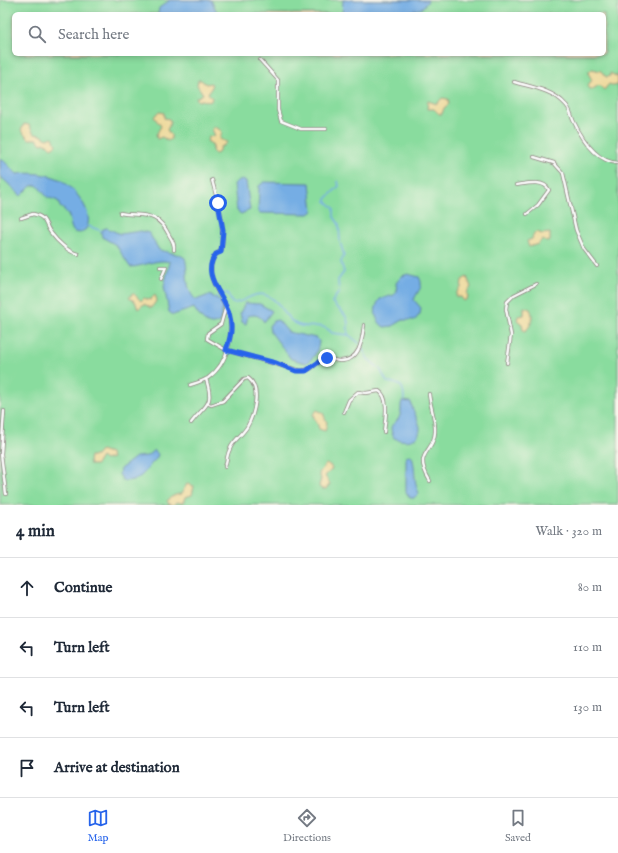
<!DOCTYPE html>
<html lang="en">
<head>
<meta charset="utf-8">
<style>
	body { margin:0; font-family:"IM FELL English",serif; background:#f6f6f7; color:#1f2937 }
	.stop { position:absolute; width:12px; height:12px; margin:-9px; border:3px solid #2563eb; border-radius:50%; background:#fff }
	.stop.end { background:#2563eb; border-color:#fff; box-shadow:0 1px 4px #0008 }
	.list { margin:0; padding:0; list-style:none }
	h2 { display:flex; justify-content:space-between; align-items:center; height:52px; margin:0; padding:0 16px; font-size:17px }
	h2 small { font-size:13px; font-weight:400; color:#747a83 }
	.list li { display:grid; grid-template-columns:26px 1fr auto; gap:12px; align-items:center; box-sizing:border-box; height:60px; padding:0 16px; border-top:1px solid #e0e1e3 }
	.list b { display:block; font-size:15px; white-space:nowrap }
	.list em { font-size:13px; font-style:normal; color:#747a83 }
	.icon { flex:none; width:22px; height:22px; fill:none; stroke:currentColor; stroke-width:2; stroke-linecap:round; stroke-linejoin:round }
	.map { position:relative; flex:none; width:618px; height:505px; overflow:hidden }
	.search { position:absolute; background:#fff; box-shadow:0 2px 6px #0003; left:12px; right:12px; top:12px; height:44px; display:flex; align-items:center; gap:10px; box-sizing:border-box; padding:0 14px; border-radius:6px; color:#747a83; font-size:15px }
	.sheet { height:292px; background:#fff }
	nav { display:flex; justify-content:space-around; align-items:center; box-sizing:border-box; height:56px; border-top:1px solid #e0e1e3; background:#fff; font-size:11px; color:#747a83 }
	nav a { display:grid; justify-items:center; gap:2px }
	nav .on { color:#2563eb }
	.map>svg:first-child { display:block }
	.green { fill:#89dc9e; stroke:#567f6c; fill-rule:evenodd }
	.sand { fill:#eeda9e; stroke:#887e6c }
	.water { fill:#74ade4; stroke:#4b6890 }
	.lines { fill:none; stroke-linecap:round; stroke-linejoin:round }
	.stream { stroke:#74ade4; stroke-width:1.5 }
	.lane-casing { stroke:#8a7e7c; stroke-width:4 }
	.lane { stroke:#fff; stroke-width:2.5 }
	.route { stroke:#2563eb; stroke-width:5 }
</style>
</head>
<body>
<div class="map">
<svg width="618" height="505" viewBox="0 0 618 505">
	<rect width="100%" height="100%" fill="#fbf7ec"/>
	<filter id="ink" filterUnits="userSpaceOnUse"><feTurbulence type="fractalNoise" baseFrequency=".025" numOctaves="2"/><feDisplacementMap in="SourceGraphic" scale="8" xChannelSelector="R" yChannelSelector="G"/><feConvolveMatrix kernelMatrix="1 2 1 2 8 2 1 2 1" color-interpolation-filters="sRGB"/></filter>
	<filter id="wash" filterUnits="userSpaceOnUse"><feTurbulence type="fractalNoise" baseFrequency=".012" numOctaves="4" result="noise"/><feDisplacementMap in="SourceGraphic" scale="16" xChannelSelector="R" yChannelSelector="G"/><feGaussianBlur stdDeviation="0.9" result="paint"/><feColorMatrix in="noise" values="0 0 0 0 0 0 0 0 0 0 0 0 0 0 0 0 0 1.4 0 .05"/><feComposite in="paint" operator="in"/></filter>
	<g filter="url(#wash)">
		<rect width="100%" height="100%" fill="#f2dbbc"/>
		<path class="green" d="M0 0H618V505H0ZM14 14H604V54H14Z"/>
		<g class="sand">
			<polygon points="592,69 601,71 606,77 610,76 610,73 618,77 618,84 615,86 609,84 604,90 599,85 593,89 589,89 587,86 592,80 588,73"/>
			<polygon points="198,80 201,80 206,84 211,83 212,87 208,93 212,98 211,101 208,102 202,100 198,101 196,98 203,94 197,85"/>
			<polygon points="442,98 448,99 449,104 444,108 442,114 439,114 434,109 427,109 428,101 437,104"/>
			<polygon points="160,112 164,113 164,118 169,119 171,122 167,130 171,135 171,139 168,141 162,137 157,139 156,135 161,126 154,117 157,113"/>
			<polygon points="24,124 29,125 34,134 41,135 47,139 53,137 56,145 51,148 46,143 41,144 37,139 29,139 21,131"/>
			<polygon points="215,127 222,131 220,139 227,142 225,145 220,147 218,153 215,154 212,151 213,145 207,141 209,137 215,136 212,129"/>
			<polygon points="537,232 542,234 550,233 550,241 547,242 542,240 538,244 529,247 527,241 532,239 534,233"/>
			<polygon points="467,277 471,287 467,293 468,298 464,301 461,297 456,297 457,292 461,288 462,280"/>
			<polygon points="133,293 141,301 144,298 150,300 155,295 157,300 151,308 144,304 138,309 135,301 129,298"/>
			<path d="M524 307 530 309C534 316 532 326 525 331L523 330 522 324 517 320 518 316 524 315Z"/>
			<path d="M317 410 323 413 327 423 325 431 319 429C318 423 314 420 313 414Z"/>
			<polygon points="101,450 110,453 112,458 105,460 101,457 96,465 90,465 89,461 90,456 96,456"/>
			<polygon points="326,464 330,465 332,469 325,476 330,484 326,489 321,489 319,486 321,479 319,473"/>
			<path d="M187 484 194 486 192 495 185 497 183 503 176 502 173 505H170L167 501C170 497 176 494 181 494Z"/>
		</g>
		<g class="water">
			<polygon points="170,0 211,0 218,14 158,14 159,8"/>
			<polygon points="343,0 428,0 428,1 421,9 410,11 405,14 342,14"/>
			<path d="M0 157 17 174C29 172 48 174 59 179 73 186 96 213 86 229L80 233 74 232C67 223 74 215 60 207L58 201 47 197 37 185 31 186 21 196 0 176Z"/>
			<polygon points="238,180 246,181 250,210 241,214 237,211 234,184"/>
			<polygon points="264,182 310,183 313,211 309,214 260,213 258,211 259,186"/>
			<path d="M107 228 120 234 141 231 149 233 159 250 180 255 185 258C189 272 184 289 196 300L209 295 220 300 223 307 220 321C209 330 199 317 194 308L173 315 169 312 164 286 170 262C157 258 143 267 130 267L116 245 102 237 101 233 103 229Z"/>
			<path d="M408 274 419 277C425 287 417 291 414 300L421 308 420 314 415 320H403L393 326 384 327C374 320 373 308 380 299L394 295 397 292 396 283 402 276Z"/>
			<path d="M245 303 260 304 272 311 264 322C260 315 255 314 248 316L246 324 242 322 240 313Z"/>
			<path d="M278 320 288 332 316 338 319 341C318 351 315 358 306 363L291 359 270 331 269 326 273 321Z"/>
			<path d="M402 401 411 402C412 411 421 424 420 429 419 443 403 442 394 438 386 421 397 426 400 415 402 410 400 406 402 401Z"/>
			<path d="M154 450 158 454C157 459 155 460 151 464 143 475 139 481 123 481L119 474 120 469 136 457 147 456Z"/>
			<path d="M409 455 412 456C416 469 413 481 419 493L414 498H410L406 492V457Z"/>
		</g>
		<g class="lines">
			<g class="stream">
				<path d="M338 181 339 186 326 199V201L334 208V217L339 224 340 242 344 255 341 262 344 272 338 280 339 292 332 302C337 309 344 311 347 319 349 324 347 330 348 335"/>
				<polyline points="88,226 102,231"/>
				<path d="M221 294 227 293 232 303C244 304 252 291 265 295 280 299 283 317 296 324 310 331 320 320 332 333L349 335 359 343"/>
				<polyline points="216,297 218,296"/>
				<path d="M362 348 368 359 380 369 387 382C402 384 404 385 404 401"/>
			</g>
		</g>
	</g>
	<g filter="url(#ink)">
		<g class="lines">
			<g class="lane-casing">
				<g id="lane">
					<polyline points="260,60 278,80 278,110 281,121 301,129 326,129"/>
					<path d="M514 82C531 87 553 90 565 104 570 108 571 115 573 120 582 139 596 162 618 163"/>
					<polyline points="534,157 554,163 563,173 576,230 584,249 597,266"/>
					<path d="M212 180C218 203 226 228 221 251L216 254C203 271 217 290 226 306L221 324 208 333 207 339 226 350 301 371 310 369 324 358C330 358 335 361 340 361 360 361 362 341 364 325"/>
					<path d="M516 185C525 184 544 179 549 190L538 205 527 214"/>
					<path d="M120 213C142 217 157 210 169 235 172 240 175 244 174 250"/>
					<path d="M21 218 33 214C47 217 44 224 51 233 57 241 68 252 78 254"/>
					<polyline points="160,267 166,267 161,279"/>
					<polyline points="507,363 511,335 506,309 507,302 514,295 536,284"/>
					<path d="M190 385C196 383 203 381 208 378 229 363 236 330 226 306"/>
					<path d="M429 394C430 406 436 420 435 432 434 454 412 451 430 481"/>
					<path d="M209 404 211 405 223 401 244 379 248 378C262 388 254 415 247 427 242 435 233 441 230 449 227 454 227 461 225 467"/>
					<polyline points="4,411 1,454 6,494"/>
					<path d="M344 412 349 400 358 392 366 393 379 391C390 398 385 420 384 432"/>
					<path d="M191 423C205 404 215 406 206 379"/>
				</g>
			</g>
			<use href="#lane" class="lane"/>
		</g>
	</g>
	<g class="lines" filter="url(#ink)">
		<path class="route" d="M218 203 223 230 221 252 216 254C200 275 224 294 229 313 233 327 231 337 226 350L276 363 296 371H306L320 361 327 358"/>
	</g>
</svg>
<div class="stop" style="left:218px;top:203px"></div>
<div class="stop end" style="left:327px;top:358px"></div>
<div class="search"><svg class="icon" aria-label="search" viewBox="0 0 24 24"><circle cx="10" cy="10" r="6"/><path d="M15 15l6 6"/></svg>Search here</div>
</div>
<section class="sheet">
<h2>4 min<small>Walk · 320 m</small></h2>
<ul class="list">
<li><svg class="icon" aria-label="ahead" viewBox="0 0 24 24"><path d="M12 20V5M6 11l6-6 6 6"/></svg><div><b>Continue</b></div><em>80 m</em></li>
<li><svg class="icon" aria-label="left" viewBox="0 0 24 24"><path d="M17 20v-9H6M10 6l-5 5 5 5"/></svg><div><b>Turn left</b></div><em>110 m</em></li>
<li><svg class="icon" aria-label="left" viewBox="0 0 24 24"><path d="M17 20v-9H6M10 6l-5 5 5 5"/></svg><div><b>Turn left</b></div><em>130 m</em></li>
<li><svg class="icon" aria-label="arrive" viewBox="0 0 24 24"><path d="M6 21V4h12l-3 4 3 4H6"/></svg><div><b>Arrive at destination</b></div></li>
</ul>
</section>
<nav>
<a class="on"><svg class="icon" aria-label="map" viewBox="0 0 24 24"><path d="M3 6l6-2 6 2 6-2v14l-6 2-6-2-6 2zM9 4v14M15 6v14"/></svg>Map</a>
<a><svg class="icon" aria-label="directions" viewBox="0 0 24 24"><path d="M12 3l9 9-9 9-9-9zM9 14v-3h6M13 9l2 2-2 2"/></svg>Directions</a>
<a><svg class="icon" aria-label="saved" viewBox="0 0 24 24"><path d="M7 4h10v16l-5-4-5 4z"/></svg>Saved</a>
</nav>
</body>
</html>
